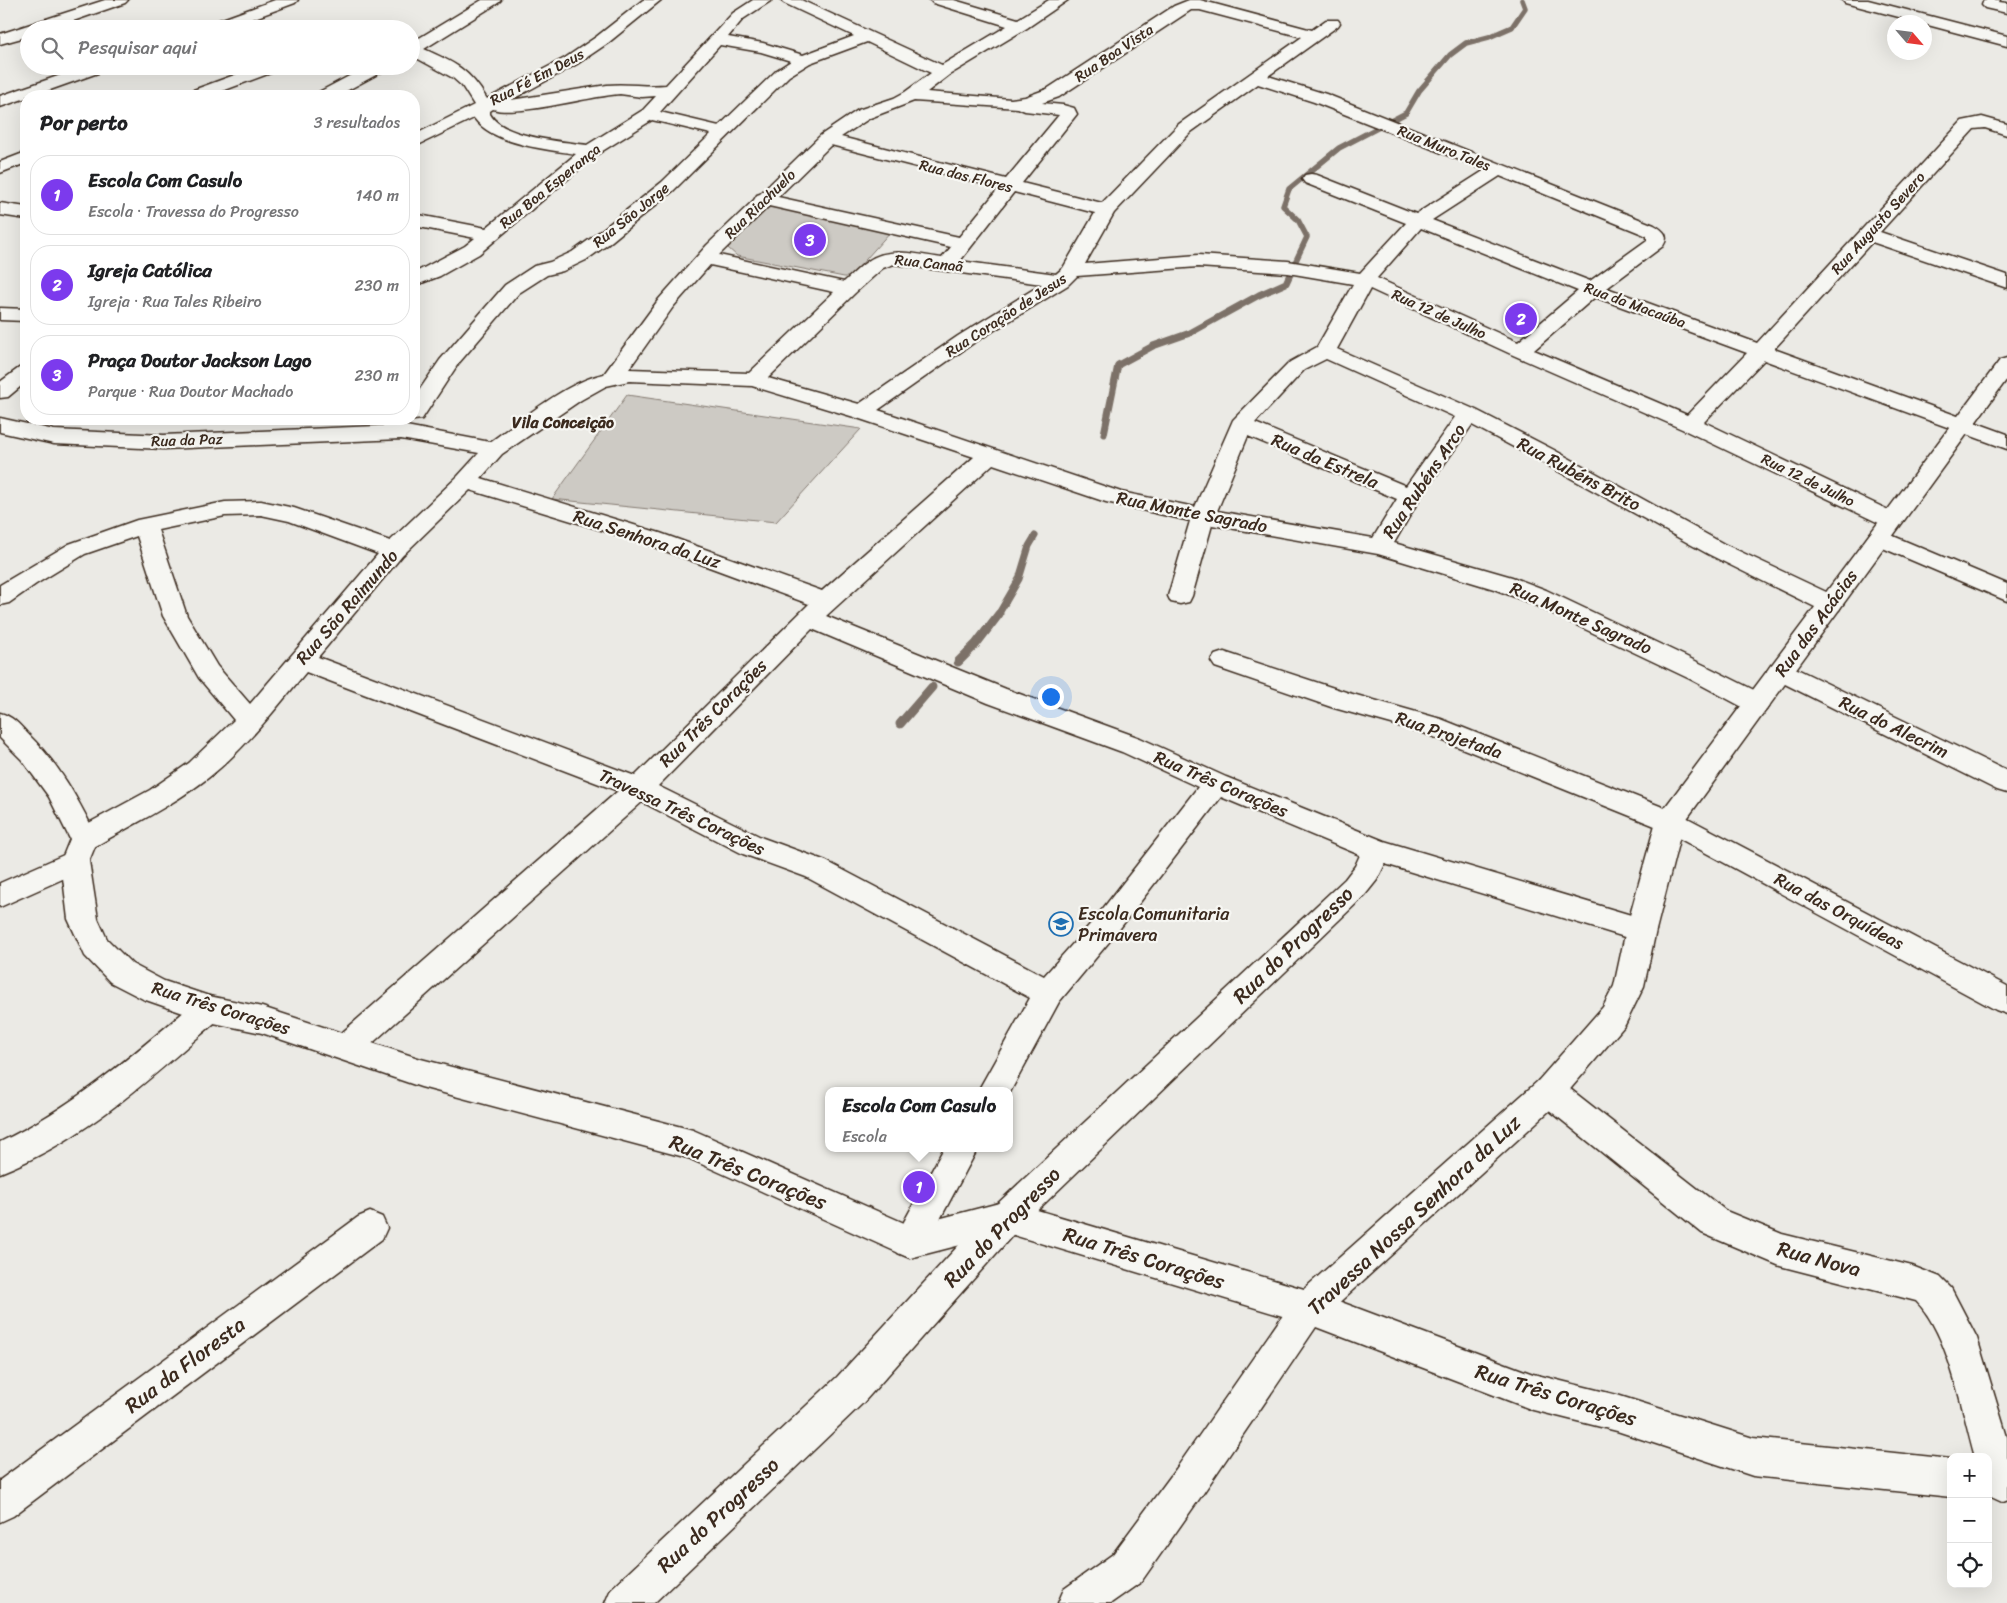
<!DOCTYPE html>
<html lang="pt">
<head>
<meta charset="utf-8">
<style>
	body { margin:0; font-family:Sriracha,sans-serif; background:#f2f2f2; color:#202124 }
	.controls { position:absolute; right:15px; bottom:15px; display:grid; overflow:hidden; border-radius:10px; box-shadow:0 5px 20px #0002 }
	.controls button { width:45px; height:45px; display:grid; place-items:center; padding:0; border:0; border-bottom:1px solid #e0e0e0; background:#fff; color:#202124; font:25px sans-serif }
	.compass { position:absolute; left:1887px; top:15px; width:45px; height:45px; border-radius:50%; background:#fff; box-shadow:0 5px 20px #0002; rotate:118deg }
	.you { position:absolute; left:1050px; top:696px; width:18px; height:18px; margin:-12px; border:4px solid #fff; border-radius:50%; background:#1a73e8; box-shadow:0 0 0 8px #1a73e833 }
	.badge { display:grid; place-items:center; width:32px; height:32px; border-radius:50%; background:#7c3aed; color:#fff; font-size:16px; font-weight:700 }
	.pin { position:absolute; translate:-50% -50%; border:2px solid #fff; box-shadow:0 1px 5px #0006 }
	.popup { position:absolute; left:825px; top:1087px; width:188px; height:65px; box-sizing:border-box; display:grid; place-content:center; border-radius:10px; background:#fff; filter:drop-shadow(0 1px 4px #0005); font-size:16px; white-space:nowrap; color:#757577 }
	.popup b { font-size:19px; color:#202124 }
	.popup::after { content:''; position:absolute; left:50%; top:100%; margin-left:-10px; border:10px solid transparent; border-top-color:#fff }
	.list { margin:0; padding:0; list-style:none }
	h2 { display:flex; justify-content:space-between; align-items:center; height:65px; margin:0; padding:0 20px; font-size:21px }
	h2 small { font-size:16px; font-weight:400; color:#757577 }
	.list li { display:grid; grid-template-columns:32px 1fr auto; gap:15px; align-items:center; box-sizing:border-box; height:80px; margin:0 10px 10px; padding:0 10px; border:1px solid #e0e0e0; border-radius:20px }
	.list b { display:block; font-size:19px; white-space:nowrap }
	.list p { margin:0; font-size:16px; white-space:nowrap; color:#757577 }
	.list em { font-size:16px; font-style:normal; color:#757577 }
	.icon { flex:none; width:28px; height:28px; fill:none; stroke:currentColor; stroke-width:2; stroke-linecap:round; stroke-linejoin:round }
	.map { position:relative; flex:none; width:2007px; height:1603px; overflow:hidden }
	.search { position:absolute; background:#fff; box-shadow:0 5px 20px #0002; left:20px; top:20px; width:400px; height:55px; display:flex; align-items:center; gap:12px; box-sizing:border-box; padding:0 18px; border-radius:28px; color:#757577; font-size:19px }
	.panel { position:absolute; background:#fff; box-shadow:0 5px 20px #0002; left:20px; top:90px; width:400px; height:335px; border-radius:20px }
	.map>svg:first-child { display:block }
	.green { fill:#cdcac4; stroke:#847a71 }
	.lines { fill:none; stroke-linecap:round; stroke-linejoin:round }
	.stream-far2 { stroke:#7c7167; stroke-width:5.5 }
	.stream-far1 { stroke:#7c7167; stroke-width:7 }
	.stream { stroke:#7c7167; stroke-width:9 }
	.minor-casing { stroke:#3b2a1e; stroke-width:3 }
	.tertiary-casing { stroke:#3b2a1e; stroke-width:3 }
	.secondary-casing { stroke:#3b2a1e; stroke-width:3 }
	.minor { fill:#f6f6f2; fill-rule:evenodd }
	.tertiary { fill:#f6f6f2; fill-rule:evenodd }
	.secondary { fill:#f6f6f2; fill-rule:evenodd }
	.labels { text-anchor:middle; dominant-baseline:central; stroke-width:4.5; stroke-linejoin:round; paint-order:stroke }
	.far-street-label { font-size:15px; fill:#3b2a1e; stroke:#f6f6f2 }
	.far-neighbourhood-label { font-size:16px; font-weight:bold; fill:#3b2a1e; stroke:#f6f6f2 }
	.street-label { font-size:18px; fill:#3b2a1e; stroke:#f6f6f2 }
	.poi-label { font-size:18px; fill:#3b2a1e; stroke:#f6f6f2; text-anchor:start }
	.near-street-label { font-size:21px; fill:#3b2a1e; stroke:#f6f6f2 }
</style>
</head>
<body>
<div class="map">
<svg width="2007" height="1603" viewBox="0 0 2007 1603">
	<rect width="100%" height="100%" fill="#ebeae5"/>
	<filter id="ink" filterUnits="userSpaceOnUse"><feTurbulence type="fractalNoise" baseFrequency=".02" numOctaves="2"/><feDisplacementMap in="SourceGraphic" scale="10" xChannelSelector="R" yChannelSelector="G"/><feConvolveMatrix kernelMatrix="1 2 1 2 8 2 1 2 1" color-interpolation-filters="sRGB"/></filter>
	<g filter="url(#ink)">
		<g class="green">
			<polygon points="779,206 891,231 850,277 844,277 737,256 728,248 767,208"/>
			<polygon points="627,395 861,429 776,522 552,499"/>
		</g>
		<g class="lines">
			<polyline class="stream-far2" points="1291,271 1307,237 1298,220 1283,206 1289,189 1339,148 1406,113 1419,91 1450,55 1466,43 1489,37 1512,27 1525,8 1522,0"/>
			<g class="stream-far1">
				<polyline points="1104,434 1118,365 1153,346 1190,333 1259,295 1286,283 1292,270"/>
				<polyline points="998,615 1019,579 1029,546 1035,536"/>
			</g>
			<g class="stream">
				<polyline points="958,662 976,644 999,614"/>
				<polyline points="900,724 932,687"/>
			</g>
			<g class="minor-casing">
				<g id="minor">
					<polygon points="105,0 128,0 125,3 50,29 29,29 29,36 0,44 0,34"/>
					<path d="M482 0H501L498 3 424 49C455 63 469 69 487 99L565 58 596 37 643 0H661L608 43 577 64 511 100 607 85C627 83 646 87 666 85L733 13 753 0H772L743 19 728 37 763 43 803 55 854 36 784 3 781 0H801L942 65 1007 26 933 3 930 0H954L1018 19 1049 0H1068L1027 28 949 75 927 92 1011 99 1025 97 1047 89 1174 6 1189 0H1200L1312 30 1326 20H1338L1340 23 1338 26 1268 76 1326 94 1654 225C1663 230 1670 236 1663 246L1607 288 1757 343 1962 121 1982 117 2007 124V135L1985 128 1974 129 1880 232 2007 275V288L1872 242 1774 349 2007 434V449L1764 360 1704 422 1899 515 1903 520 1899 525 1891 527 1883 525 1682 429 1513 355 1370 289 1337 349 1476 410 1554 450 1724 544 1839 598 1842 604 1839 610 1830 612 1821 610 1708 554 1538 460 1472 425 1420 498 1394 543 1512 577 1546 590 1708 667 1766 696 1770 703 1766 710 1757 712 1748 710 1690 679 1528 602 1494 589 1378 554 1212 525 1192 596 1189 602 1180 604 1171 602 1168 596 1190 521 1106 502 993 464 826 616 1006 689 1140 738 1226 777 1384 841 1641 918 1651 922 1656 930 1651 938 1641 942 1385 864 1377 880 1365 895 1019 1228 863 1403 654 1603H605L611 1589 837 1377 995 1206 1345 879 1355 866 1360 855 1221 797 1114 936 1059 1002 1009 1094V1091H978L1030 998 806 877 743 854 642 802 358 1056 347 1060 336 1056 331 1047 336 1038 618 791 306 672C276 708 245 749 208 778 173 805 132 825 94 847L84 850 74 847 70 839 74 831 150 790 189 763 234 720 199 678 163 616 137 536 85 554 36 584 9 603 0 605V585L69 544 137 520 225 502 261 501 294 508 390 541 458 476 479 453 401 439 164 449 54 444 0 432V418L54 430 164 435 401 425 490 442C521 420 568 381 604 374L659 299 707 245 754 200 757 195 760 194 821 135 858 110 894 98 905 92 931 73 867 42 810 63 789 76 674 190 607 245 586 260 563 271 547 275 519 293 458 364 422 419 414 420 407 419H414V398L440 360 505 285 534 266 550 262 572 252 593 237 662 182 711 134 652 120 596 155 479 254 440 276 414 286V273L465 246 475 238 414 226V214L486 228 576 154C545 149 494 145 474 118L414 147V135L474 105 462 86 453 78 411 55V43ZM1191 10H1200L1302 37 1179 124 1102 203 1022 183 1077 114 1074 108 1063 105 1042 103 1059 97ZM720 45 761 52 791 61 777 70 719 126 660 112ZM1258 84 1314 102 1485 170 1416 214 1317 175 1311 174 1305 175 1302 179 1305 183 1406 223 1360 273 1288 261 1198 255 1085 264 1114 213 1191 132ZM620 94 642 97 656 96 643 110 587 145C562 141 503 138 490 114V111L493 109C516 117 590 96 620 94ZM914 101 1018 108 1025 111 1059 115 1006 179 841 137 870 118ZM831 145 999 188 959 237 778 197ZM1500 176 1640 233 1647 236V240L1590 281 1432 220ZM1014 192 1095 213 1063 268 1056 274 960 261ZM769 206 951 247 942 258C918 255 889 246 868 261 859 267 852 275 844 282L719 255ZM1421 228 1578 291 1518 342 1377 278ZM894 264 1042 284 958 336 859 404 768 378 855 293 883 268ZM710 265 834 292 749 373 629 369 673 307ZM1198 267 1288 273 1353 284 1317 347 1290 362 1233 420 1195 507 1121 492 878 410 972 344 1068 285 1077 276ZM1595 297 1747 353 1687 415 1534 350ZM1326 359 1455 417 1406 486 1255 423 1304 370ZM629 381 752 386 854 417 974 457 822 591 660 533 481 478 502 454 581 400 606 386ZM1248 436 1397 499 1373 538 1217 511ZM470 490 644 543 809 604 635 776 318 657 402 556ZM261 515 289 521 378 554 250 704 217 666 187 616 158 530 225 516ZM812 629 988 703 1122 752 1198 787 1094 920 1044 976 826 861 763 838 658 786Z"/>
					<polygon points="1984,0 2000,0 1999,2 2007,3 2007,13 1985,8 1982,5"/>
					<polygon points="259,66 283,66 281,69 209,96 186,96 188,92"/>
					<polygon points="368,66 389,66 387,69 337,96 317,96 319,92"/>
					<polygon points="26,152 26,163 0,173 0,162"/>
					<polygon points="0,203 26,207 26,219 0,215"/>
					<polygon points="0,308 26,309 26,321 0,320"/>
					<polygon points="26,366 26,382 8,397 0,398 0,382 19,368"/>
					<polygon points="1879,530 2007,584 2007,601 1871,543 1867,538 1871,533"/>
					<polygon points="1224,652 1349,693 1441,719 1680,814 2007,986 2007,1014 1996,1010 1660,828 1424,733 1334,708 1215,667 1211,661 1215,655"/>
					<polygon points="1780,662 1789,665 2007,771 2007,793 1997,790 1771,677 1767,671 1771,665"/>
					<polygon points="75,850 85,853 89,861 85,869 0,907 0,883"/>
					<path d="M209 996 220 1000 224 1009 220 1018C153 1076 84 1141 0 1173V1142C74 1107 136 1052 198 1000Z"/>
					<path d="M1549 1077 1560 1081 1726 1211 1782 1234 1912 1266 1940 1277 1951 1288 1977 1338 2007 1437V1500L2002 1502 1989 1496 1988 1457H1975C1962 1411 1949 1334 1916 1301L1780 1266 1702 1233 1538 1101 1533 1091 1538 1081Z"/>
					<polygon points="944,1148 978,1148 922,1253 910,1258 898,1253 893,1242"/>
					<polygon points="370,1212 382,1217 387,1228 382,1239 13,1516 0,1522 0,1480 358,1217"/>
					<polygon points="1309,1290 1533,1374 1617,1395 1753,1438 1951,1459 1951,1497 1753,1476 1617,1431 1533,1410 1316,1327 1202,1495 1141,1582 1111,1603 1058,1603 1064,1589 1113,1554 1176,1469 1297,1295"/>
				</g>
			</g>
			<g class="tertiary-casing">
				<path id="tertiary" d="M2007 358V379L1683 824 1656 930 1644 986 1625 1025 1560 1101 1321 1319 1309 1324 1007 1233 910 1258 688 1158 421 1087 262 1033 209 1022 143 999 110 982 85 956 81 947 68 919 61 861 70 839 49 797 22 760 0 738V713C12 716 19 724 27 733 61 766 77 798 98 839L89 861 98 919 107 939 132 964 164 981 209 996 262 1007 421 1059 693 1130 911 1226 1007 1201 1304 1289 1538 1081 1603 1007 1614 986 1626 930 1656 821 1660 814 2000 360Z"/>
			</g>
			<g class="secondary-casing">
				<g id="secondary">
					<polygon points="275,0 298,0 295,3 225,29 201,29 203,26"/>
					<polygon points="1842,0 1868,0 2007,36 2007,46 1924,24 1924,22 1918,22 1845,3"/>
					<polygon points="87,66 111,66 109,69 33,96 26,96 26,98 0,107 0,96"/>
				</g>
			</g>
			<use href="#minor" class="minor"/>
			<use href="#tertiary" class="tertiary"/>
			<use href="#secondary" class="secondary"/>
		</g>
	</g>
	<defs>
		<g id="school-ring" transform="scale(1.25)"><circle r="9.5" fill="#f6f6f2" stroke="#1f6fb2" stroke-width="1.5"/><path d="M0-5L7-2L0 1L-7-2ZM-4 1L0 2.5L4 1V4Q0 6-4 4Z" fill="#1f6fb2"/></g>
	</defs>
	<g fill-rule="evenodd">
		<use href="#school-ring" x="1061" y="924"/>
	</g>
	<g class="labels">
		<g class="far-street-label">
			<text transform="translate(1114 53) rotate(-34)">Rua Boa Vista</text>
			<text transform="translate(537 77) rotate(-28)">Rua Fé Em Deus</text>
			<text transform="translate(1444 148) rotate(22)">Rua Muro Tales</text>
			<text transform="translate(966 176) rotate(14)">Rua das Flores</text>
			<text transform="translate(550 186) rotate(-39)">Rua Boa Esperança</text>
			<text transform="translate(760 204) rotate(-44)">Rua Riachuelo</text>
			<text transform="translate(631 215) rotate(-39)">Rua São Jorge</text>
			<text transform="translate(1878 223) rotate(-48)">Rua Augusto Severo</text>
			<text transform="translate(929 263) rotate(6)">Rua Canaã</text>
			<text transform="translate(1635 305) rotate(20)">Rua da Macaúba</text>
			<text transform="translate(1439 314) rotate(24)">Rua 12 de Julho</text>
			<text transform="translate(1006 315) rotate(-33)">Rua Coração de Jesus</text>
			<text transform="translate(187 440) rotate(-2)">Rua da Paz</text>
			<text transform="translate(1808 480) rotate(26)">Rua 12 de Julho</text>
		</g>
		<g class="far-neighbourhood-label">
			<text x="563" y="422">Vila Conceição</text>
		</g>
		<g class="street-label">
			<text transform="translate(1325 461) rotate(23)">Rua da Estrela</text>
			<text transform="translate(1579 474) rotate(28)">Rua Rubéns Brito</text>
			<text transform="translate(1424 481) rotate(-56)">Rua Rubéns Arco</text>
			<text transform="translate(1192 512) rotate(11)">Rua Monte Sagrado</text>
			<text transform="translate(647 539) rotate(18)">Rua Senhora da Luz</text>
			<text transform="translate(347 607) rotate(-49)">Rua São Raimundo</text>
			<text transform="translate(1581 618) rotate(24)">Rua Monte Sagrado</text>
			<text transform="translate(1816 623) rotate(-54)">Rua das Acácias</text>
			<text transform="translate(713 713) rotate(-45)">Rua Três Corações</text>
			<text transform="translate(1894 727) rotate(26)">Rua do Alecrim</text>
			<text transform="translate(1449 735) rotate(19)">Rua Projetada</text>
			<text transform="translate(1221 784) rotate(23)">Rua Três Corações</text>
			<text transform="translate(682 812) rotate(25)">Travessa Três Corações</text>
			<text transform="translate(1839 911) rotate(28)">Rua das Orquídeas</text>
			<text transform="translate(221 1008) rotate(17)">Rua Três Corações</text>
		</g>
		<g class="poi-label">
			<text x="1078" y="914">Escola Comunitaria<tspan x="1078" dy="21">Primavera</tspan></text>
		</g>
		<g class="near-street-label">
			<text transform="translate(1293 945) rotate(-44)">Rua do Progresso</text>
			<text transform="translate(748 1172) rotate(22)">Rua Três Corações</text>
			<text transform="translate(1414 1215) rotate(-43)">Travessa Nossa Senhora da Luz</text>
			<text transform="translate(1002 1227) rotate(-46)">Rua do Progresso</text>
			<text transform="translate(1144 1258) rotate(17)">Rua Três Corações</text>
			<text transform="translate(1819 1259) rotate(15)">Rua Nova</text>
			<text transform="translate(185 1365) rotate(-37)">Rua da Floresta</text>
			<text transform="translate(1556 1395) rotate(17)">Rua Três Corações</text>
			<text transform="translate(718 1515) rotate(-43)">Rua do Progresso</text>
		</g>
	</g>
</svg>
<div class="controls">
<button>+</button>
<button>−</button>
<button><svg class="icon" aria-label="locate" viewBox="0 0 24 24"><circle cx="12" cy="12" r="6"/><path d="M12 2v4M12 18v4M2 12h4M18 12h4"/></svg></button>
</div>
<svg class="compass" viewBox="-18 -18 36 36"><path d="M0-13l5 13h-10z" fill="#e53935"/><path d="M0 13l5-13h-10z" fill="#757577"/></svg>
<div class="you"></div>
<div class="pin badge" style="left:919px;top:1187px">1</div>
<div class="popup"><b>Escola Com Casulo</b>Escola</div>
<div class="pin badge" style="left:1521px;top:319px">2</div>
<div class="pin badge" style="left:810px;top:240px">3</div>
<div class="search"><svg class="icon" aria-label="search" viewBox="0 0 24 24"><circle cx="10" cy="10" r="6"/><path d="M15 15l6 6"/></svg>Pesquisar aqui</div>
<section class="panel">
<h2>Por perto<small>3 resultados</small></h2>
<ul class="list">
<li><span class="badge">1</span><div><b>Escola Com Casulo</b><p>Escola · Travessa do Progresso</p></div><em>140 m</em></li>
<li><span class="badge">2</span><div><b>Igreja Católica</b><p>Igreja · Rua Tales Ribeiro</p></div><em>230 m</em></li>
<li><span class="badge">3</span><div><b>Praça Doutor Jackson Lago</b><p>Parque · Rua Doutor Machado</p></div><em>230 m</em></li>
</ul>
</section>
</div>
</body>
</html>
